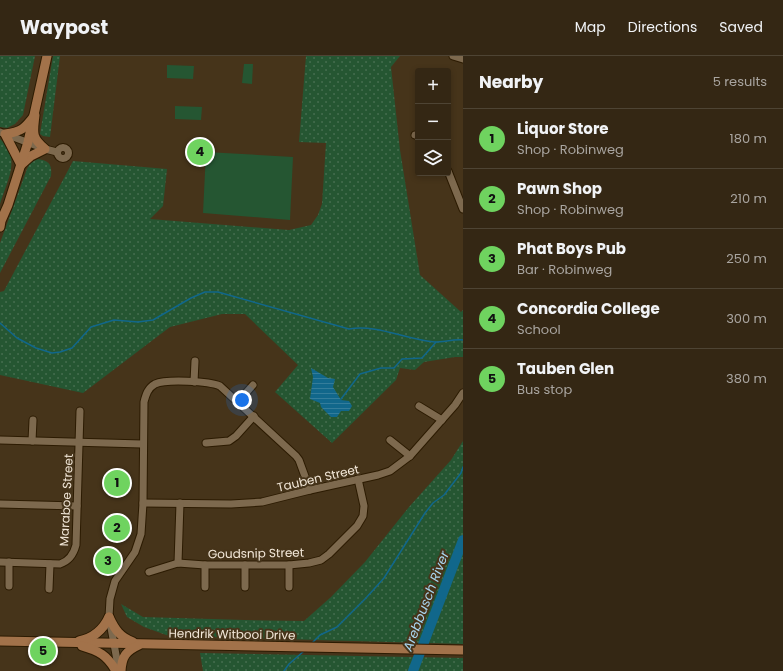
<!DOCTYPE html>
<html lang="en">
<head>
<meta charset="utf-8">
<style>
	body { margin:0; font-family:Poppins,sans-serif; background:#3f3322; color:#f1f3f6 }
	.controls { position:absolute; right:12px; top:12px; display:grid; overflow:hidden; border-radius:4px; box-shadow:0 2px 6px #0003 }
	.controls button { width:36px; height:36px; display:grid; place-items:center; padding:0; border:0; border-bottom:1px solid #4e4434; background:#342714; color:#f1f3f6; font:20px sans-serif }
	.you { position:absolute; left:242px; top:344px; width:14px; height:14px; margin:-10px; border:3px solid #fff; border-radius:50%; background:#1a73e8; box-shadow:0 0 0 6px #1a73e833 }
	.badge { display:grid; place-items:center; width:26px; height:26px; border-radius:50%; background:#6fd35f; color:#111; font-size:13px; font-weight:700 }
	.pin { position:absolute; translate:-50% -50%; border:2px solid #fff; box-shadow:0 1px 4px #0006 }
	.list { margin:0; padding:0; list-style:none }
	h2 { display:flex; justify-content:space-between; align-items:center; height:52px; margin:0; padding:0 16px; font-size:17px }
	h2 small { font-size:13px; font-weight:400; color:#a9a5a0 }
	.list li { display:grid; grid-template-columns:26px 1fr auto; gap:12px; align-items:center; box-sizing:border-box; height:60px; padding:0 16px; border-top:1px solid #4e4434 }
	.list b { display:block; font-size:15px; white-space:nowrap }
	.list p { margin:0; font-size:13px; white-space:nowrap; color:#a9a5a0 }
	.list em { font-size:13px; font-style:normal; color:#a9a5a0 }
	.icon { flex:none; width:22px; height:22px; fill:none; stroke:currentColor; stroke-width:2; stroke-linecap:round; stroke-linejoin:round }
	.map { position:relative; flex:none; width:463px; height:615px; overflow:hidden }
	header { display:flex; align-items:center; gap:24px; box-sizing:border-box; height:56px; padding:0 20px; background:#342714; border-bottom:1px solid #4e4434 }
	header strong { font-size:19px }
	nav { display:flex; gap:22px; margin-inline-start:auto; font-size:14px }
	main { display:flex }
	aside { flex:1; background:#342714 }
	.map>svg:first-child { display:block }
	.grass { fill:url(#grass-dots) }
	.green { fill:#255632 }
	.water { fill:url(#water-rules) }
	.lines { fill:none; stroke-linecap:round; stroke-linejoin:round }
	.stream { stroke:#11678b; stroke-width:1.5 }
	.river { stroke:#11678b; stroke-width:10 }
	.minor-casing { stroke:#2c1b02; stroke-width:9 }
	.major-casing { stroke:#2c1b02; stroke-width:11 }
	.minor { stroke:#7d694e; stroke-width:7 }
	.major { stroke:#a2724a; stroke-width:9 }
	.labels { text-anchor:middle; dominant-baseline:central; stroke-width:4; stroke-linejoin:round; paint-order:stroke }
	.street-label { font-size:12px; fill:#f3e8d9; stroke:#46341a }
	.water-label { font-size:13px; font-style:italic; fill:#a8d5ef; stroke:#46341a }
</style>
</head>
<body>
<header>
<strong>Waypost</strong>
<nav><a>Map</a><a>Directions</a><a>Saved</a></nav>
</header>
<main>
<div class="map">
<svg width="463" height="615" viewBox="0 0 463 615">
	<defs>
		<pattern id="grass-dots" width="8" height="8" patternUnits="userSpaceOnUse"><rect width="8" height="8" fill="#255632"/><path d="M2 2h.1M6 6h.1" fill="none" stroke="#456e4f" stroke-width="1.8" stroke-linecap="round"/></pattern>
		<pattern id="water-rules" width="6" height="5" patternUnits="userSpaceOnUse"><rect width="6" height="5" fill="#11678b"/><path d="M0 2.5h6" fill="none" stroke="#347d9b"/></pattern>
	</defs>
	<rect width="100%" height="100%" fill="#46341a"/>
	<g class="grass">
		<polygon points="0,0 35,0 23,59 15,68 7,72 0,71"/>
		<polygon points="53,0 60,0 50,81 43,80 40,78"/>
		<polygon points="306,0 400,0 391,11 400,94 420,219 461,256 463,254 463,301 455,301 424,306 415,314 400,312 396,324 332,387 275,336 298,309 245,258 222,258 170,271 83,337 0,319 0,236 4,235 73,105 167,113 163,150 150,163 289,174 311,169 318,159 322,148 326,87 299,86"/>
		<path d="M0 83C22 102 7 125 0 148Z"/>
		<path d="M38 103C50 105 52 109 51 120L0 217V187L27 113 30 107Z"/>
		<polygon points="463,385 463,588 169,580 144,571 127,561 121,548 143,561 245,564 304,565 331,541 365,506 409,451 451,404"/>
		<polygon points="200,597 463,602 463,615 203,615"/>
	</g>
	<g class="green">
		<polygon points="244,8 253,8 252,28 242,27"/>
		<polygon points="167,9 194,10 193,23 167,22"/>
		<polygon points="175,50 202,51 201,64 175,63"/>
		<polygon points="206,96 293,101 290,164 203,157"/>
	</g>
	<polygon class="water" points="311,312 328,322 335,323 333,331 341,344 349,345 352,350 349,355 341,355 337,361 331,361 321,351 320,347 310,343 313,321"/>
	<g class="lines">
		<g class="stream">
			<path d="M0 267 17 282 36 292 52 297 60 296 72 292 91 271 114 264 138 266 153 264 191 242 205 236H218L349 273C378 268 406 284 435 286 444 286 454 283 463 284"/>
			<polyline points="341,343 360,318 381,312 394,312 402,303 422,302 436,286"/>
			<polyline points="311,588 320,579 337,571 366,542 384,522 425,457 433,447 444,439 461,417 463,411"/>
			<polyline points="284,615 289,608 304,595"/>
		</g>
		<polyline class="river" points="413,615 463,484"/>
		<g class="minor-casing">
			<g id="minor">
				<polyline points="453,0 463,3"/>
				<polyline points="0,76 45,93 57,96"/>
				<polyline points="415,79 418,80"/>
				<circle cx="63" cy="97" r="5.5"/>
				<polyline points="448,115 463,153"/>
				<polyline points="194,326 195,305"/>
				<polyline points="238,346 253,329"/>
				<polyline points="419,350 442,364"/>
				<polyline points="0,384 142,388"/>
				<polyline points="390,384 410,400"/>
				<polyline points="32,385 33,364"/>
				<polyline points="206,387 229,385 236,380 254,360"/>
				<polyline points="143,447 231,448 262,446 310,434 378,419 390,415 410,400 455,349 463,337"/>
				<polyline points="0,448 77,450"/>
				<path d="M0 506 60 508C69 505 74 497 76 489L80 355"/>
				<polyline points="178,507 180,447"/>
				<polyline points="149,516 178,507 205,509 289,509 309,507 321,504 329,498 357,470 363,460 364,450 358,423"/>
				<polyline points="9,530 9,506"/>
				<polyline points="205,531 205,509"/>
				<polyline points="245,531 245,509"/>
				<polyline points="289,531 289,509"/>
				<polyline points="49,533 50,508"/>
				<path d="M119 615 109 561 110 543 115 525 135 496 141 478 143 447 144 346C146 338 148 332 155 328 166 323 209 325 220 330L296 400 299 404 310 434"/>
			</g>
		</g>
		<g class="major-casing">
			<g id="major">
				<path d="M35 59C33 77 31 81 45 93L31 100 21 109 5 78C22 76 25 72 35 59Z"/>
				<polyline points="0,171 1,165 8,149 28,86 47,0"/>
				<path d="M109 561C115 574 120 581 133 586"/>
				<polyline points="0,585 463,594"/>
				<path d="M79 585C94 582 103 574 109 561"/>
				<path d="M82 590C99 595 107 599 116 615"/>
				<path d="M121 615C122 600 126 595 139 589"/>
			</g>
		</g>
		<use href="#minor" class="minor"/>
		<use href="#major" class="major"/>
	</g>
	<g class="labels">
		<g class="street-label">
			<text transform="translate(318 422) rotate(-13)">Tauben Street</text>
			<text transform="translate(66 444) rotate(-87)">Maraboe Street</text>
			<text transform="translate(256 497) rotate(-1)">Goudsnip Street</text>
			<text transform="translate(232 578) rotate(1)">Hendrik Witbooi Drive</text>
		</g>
		<g class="water-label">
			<text transform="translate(426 545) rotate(-69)">Arebbusch River</text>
		</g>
	</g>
</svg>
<div class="controls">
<button>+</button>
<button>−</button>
<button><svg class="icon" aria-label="layers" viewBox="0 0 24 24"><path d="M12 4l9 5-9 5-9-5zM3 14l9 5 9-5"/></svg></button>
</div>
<div class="you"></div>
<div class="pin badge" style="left:117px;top:427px">1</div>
<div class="pin badge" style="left:117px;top:472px">2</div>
<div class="pin badge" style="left:108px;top:505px">3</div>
<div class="pin badge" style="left:200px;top:96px">4</div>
<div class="pin badge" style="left:43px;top:595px">5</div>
</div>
<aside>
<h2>Nearby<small>5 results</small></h2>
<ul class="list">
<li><span class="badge">1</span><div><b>Liquor Store</b><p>Shop · Robinweg</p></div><em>180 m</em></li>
<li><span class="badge">2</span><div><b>Pawn Shop</b><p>Shop · Robinweg</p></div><em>210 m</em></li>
<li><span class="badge">3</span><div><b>Phat Boys Pub</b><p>Bar · Robinweg</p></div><em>250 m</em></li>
<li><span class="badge">4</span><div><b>Concordia College</b><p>School</p></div><em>300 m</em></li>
<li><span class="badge">5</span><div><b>Tauben Glen</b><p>Bus stop</p></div><em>380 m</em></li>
</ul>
</aside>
</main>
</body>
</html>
